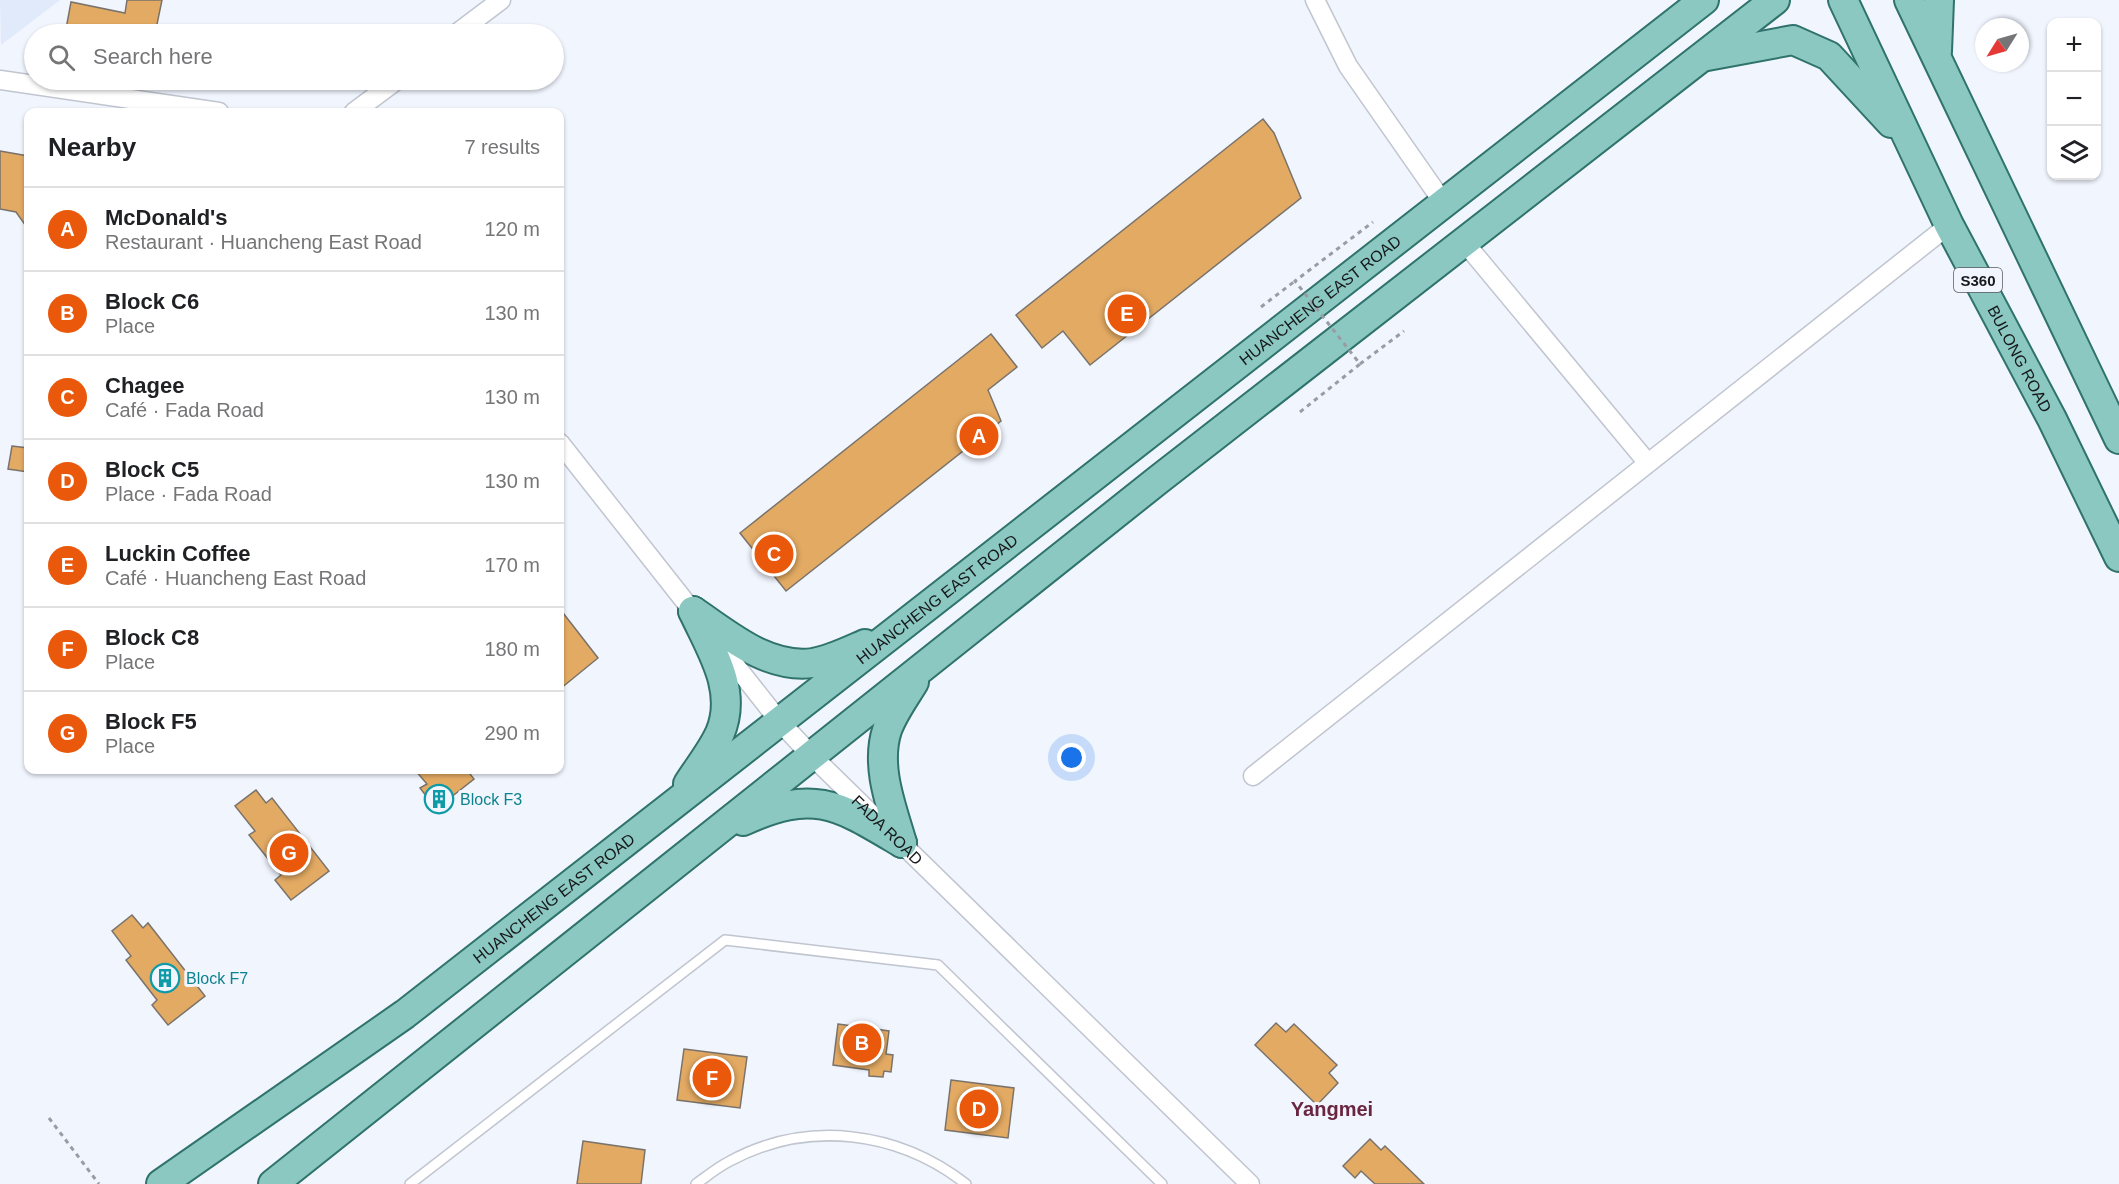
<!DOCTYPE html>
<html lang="en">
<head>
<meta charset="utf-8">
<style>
	body { margin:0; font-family:Arial,sans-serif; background:#f6f6f6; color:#202124 }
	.controls { position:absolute; right:18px; top:18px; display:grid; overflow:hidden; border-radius:12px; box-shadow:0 2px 4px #0004 }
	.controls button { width:54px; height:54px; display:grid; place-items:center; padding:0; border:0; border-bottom:2px solid #e0e0e0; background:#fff; color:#202124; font:30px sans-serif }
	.compass { position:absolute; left:1975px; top:18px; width:54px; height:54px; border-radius:50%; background:#fff; box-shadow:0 2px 4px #0004; rotate:233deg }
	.you { position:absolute; left:1072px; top:758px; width:21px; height:21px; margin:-15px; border:4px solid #fff; border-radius:50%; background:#1a73e8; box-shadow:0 0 0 9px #1a73e833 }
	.badge { display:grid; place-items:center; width:39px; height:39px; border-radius:50%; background:#ea580c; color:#fff; font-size:20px; font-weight:700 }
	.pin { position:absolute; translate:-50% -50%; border:3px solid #fff; box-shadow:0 2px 6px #0006 }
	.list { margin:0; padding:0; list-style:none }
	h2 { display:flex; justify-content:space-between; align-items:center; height:78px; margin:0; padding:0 24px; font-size:26px }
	h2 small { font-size:20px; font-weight:400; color:#757577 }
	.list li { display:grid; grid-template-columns:39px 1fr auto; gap:18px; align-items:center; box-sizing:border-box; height:84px; padding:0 24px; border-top:2px solid #e0e0e0 }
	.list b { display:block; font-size:22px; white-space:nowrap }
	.list p { margin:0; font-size:20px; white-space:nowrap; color:#757577 }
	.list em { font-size:20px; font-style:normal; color:#757577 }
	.icon { flex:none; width:33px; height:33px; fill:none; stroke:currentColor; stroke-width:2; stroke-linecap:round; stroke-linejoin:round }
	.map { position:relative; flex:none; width:2119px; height:1184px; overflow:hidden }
	.search { position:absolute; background:#fff; box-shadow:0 2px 4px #0004; left:24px; top:24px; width:540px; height:66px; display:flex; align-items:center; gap:15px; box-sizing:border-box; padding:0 21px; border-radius:33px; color:#757577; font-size:22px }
	.panel { position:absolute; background:#fff; box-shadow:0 2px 4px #0004; left:24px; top:108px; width:540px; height:666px; border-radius:12px }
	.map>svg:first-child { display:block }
	.built { fill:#e1eafb }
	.building { fill:#e3aa63; stroke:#7a736b; stroke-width:1.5 }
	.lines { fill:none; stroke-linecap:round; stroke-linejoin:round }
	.service-casing { stroke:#c0c5cf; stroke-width:12 }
	.minor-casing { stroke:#c0c5cf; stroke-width:21 }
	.primary-casing { stroke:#2f736c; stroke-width:32 }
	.path { stroke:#999ca3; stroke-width:3; stroke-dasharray:4.5 4.5; stroke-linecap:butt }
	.service { stroke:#fff; stroke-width:9 }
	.minor { stroke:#fff; stroke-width:18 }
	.primary { stroke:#8bc8c1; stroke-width:28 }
	.path-bridge { stroke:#999ca3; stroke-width:3; stroke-dasharray:4.5 4.5; stroke-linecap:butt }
	.labels { text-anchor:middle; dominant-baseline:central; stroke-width:6; stroke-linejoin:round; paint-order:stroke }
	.shield { fill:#f1f5fe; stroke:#585a5f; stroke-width:1.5 }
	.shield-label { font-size:15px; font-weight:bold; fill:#16181b }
	.street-label { font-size:16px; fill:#16181b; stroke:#f1f5fe }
	.culture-label { font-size:16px; fill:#0d838f; stroke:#f1f5fe; text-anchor:start }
	.quarter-label { font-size:20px; font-weight:bold; fill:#6a2640; stroke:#f1f5fe }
</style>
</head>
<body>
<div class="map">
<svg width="2119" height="1184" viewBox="0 0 2119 1184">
	<rect width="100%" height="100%" fill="#f1f5fe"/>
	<polygon class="built" points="0,0 60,0 1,45"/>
	<g class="building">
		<polygon points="127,0 162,0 155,34 94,34 66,29 71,2 125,13"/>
		<polygon points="1263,119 1274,133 1301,198 1090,365 1063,331 1042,348 1016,315"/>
		<polygon points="0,151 28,156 28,229 16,212 0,209"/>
		<polygon points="991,334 1017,367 988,390 1001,421 786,591 740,533"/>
		<polygon points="12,446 28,448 28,472 8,469"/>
		<polygon points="560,609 598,658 560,689"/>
		<polygon points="415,770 467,770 474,779 436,809 420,788 427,784"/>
		<polygon points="256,790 266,803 272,798 329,871 291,900 275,880 281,875 249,835 255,831 235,806"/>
		<polygon points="132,915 143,928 148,923 205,996 168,1025 152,1005 157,1000 126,960 131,956 112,931"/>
		<polygon points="1276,1023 1286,1032 1294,1024 1337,1065 1329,1073 1338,1083 1317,1105 1255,1045"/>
		<polygon points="838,1024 889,1031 886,1054 893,1055 891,1072 884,1071 883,1077 869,1076 869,1070 833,1065"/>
		<polygon points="684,1049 747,1057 740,1108 677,1100"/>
		<polygon points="951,1080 1014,1088 1008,1138 945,1130"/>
		<polygon points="1370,1139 1381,1150 1385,1146 1424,1184 1375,1184 1361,1171 1355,1178 1343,1166"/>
		<polygon points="583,1141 645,1150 641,1184 577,1184"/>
	</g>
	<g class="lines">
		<g class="service-casing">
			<g id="service">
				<polyline points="410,1184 725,940 938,965 1162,1184"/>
				<path d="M696 1184C707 1176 718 1167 730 1161 808 1119 898 1131 966 1184"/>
			</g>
		</g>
		<g class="minor-casing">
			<g id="minor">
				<polyline points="1315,0 1348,66 1443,202"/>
				<polyline points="456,34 501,0"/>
				<polyline points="0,80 219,112"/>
				<polyline points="354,112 397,80"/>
				<polyline points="1465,243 1647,462"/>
				<polyline points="560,443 698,618"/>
				<path id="s1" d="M717 642 780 722 811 755 1250 1184"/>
				<polyline points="1253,776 1949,225"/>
			</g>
		</g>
		<g class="primary-casing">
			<g id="primary">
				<path id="s2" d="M1843 0 1949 225 2052 419 2119 557"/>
				<polyline points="1909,0 2119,439"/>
				<polyline points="1937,51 1939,0"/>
				<polyline points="1707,56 1793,40 1829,56 1891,123"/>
				<path d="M693 611C729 635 767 669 813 663 831 660 849 651 865 644"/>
				<path d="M688 784C698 768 712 751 720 733 738 690 711 650 693 611"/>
				<path d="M743 821C815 788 838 805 902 843"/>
				<path d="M902 843C892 808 875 767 887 730 893 713 905 697 914 682"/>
				<path id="s3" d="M161 1184 405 1014 1704 0"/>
				<polyline points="273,1184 1158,480 1775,0"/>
			</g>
		</g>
		<g class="path">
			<polyline points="1261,307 1295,281"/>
			<polyline points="1360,364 1404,331"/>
			<polyline points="49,1118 99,1184"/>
		</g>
		<use href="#service" class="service"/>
		<use href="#minor" class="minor"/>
		<use href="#primary" class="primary"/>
		<polyline class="path-bridge" points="1300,412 1360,364 1295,281 1373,222"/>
	</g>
	<defs>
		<g id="building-ring" transform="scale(1.5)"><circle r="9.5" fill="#f1f5fe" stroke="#0f9aa8" stroke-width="1.5"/><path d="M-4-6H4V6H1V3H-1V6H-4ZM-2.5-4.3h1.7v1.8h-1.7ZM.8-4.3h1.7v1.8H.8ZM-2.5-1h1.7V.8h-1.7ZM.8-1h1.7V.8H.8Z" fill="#0f9aa8"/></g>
	</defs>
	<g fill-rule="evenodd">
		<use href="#building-ring" x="439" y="799"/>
		<use href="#building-ring" x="165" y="978"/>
	</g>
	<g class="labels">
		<rect class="shield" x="1954" y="268" width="48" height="24" rx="4.5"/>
		<g class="shield-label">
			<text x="1978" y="280">S360</text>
		</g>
		<g class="street-label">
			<text stroke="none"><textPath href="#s3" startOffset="1458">HUANCHENG EAST ROAD</textPath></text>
			<text stroke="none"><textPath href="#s2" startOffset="400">BULONG ROAD</textPath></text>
			<text stroke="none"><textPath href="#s3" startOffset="972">HUANCHENG EAST ROAD</textPath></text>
			<text stroke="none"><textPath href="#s1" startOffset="254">FADA ROAD</textPath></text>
			<text stroke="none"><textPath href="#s3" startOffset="486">HUANCHENG EAST ROAD</textPath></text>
		</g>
		<g class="culture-label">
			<text x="460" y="799">Block F3</text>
			<text x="186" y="978">Block F7</text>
		</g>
		<g class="quarter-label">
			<text x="1332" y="1109">Yangmei</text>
		</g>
	</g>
</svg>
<div class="controls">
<button>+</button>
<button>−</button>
<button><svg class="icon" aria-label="layers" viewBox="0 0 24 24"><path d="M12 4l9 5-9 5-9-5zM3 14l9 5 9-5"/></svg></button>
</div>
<svg class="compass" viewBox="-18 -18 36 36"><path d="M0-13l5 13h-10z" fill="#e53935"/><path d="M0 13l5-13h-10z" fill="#757577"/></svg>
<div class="you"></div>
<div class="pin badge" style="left:979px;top:436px">A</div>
<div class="pin badge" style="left:862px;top:1043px">B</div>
<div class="pin badge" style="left:774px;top:554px">C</div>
<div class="pin badge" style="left:979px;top:1109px">D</div>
<div class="pin badge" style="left:1127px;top:314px">E</div>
<div class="pin badge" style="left:712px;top:1078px">F</div>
<div class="pin badge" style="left:289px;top:853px">G</div>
<div class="search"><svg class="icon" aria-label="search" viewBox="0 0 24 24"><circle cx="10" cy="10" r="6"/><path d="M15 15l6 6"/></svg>Search here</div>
<section class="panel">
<h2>Nearby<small>7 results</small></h2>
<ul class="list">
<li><span class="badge">A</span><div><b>McDonald's</b><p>Restaurant · Huancheng East Road</p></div><em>120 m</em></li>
<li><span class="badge">B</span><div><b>Block C6</b><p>Place</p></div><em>130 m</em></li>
<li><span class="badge">C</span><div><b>Chagee</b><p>Café · Fada Road</p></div><em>130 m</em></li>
<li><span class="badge">D</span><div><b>Block C5</b><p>Place · Fada Road</p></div><em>130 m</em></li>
<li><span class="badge">E</span><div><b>Luckin Coffee</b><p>Café · Huancheng East Road</p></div><em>170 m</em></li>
<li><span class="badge">F</span><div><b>Block C8</b><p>Place</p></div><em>180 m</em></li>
<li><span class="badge">G</span><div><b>Block F5</b><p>Place</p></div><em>290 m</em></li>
</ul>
</section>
</div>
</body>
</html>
